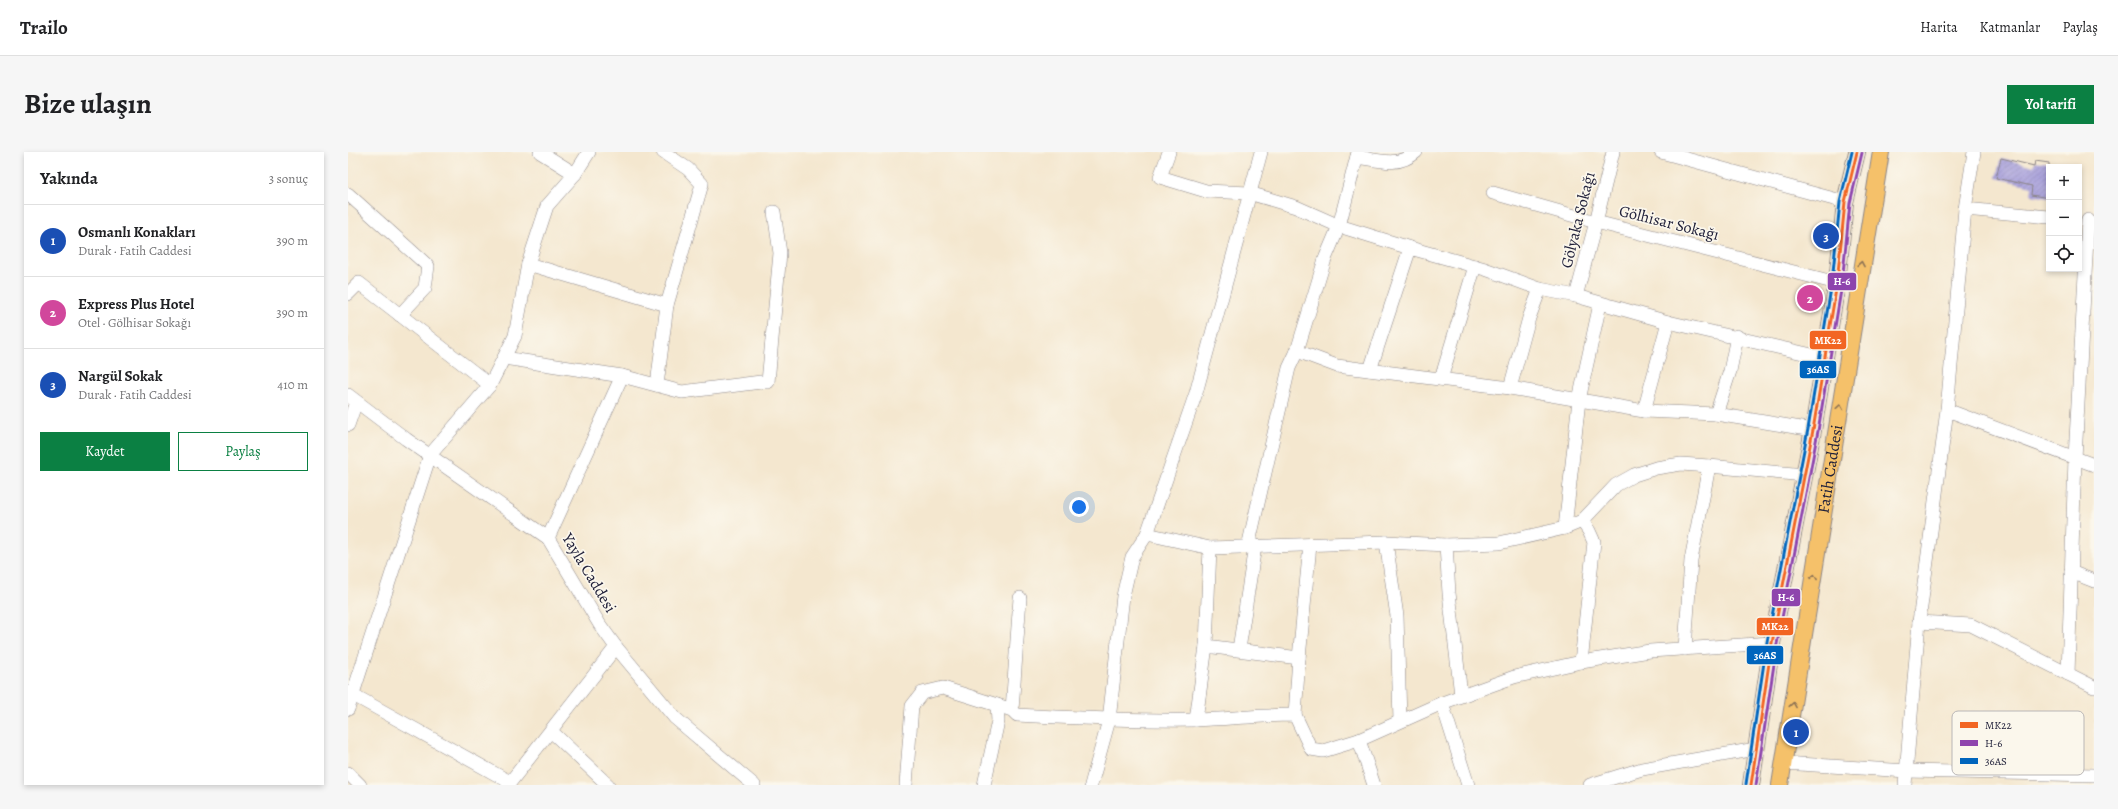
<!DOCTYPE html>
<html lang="tr">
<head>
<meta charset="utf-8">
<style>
	body { margin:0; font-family:Alegreya,serif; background:#f6f6f6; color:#202124 }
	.controls { position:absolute; right:12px; top:12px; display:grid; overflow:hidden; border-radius:0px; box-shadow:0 2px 6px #0003 }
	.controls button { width:36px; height:36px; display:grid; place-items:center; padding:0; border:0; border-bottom:1px solid #e0e0e0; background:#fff; color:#202124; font:20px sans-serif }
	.you { position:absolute; left:731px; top:355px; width:14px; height:14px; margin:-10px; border:3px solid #fff; border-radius:50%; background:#1a73e8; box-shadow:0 0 0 6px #1a73e833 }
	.badge { display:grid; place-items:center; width:26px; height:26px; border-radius:50%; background:#0b8043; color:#fff; font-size:13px; font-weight:700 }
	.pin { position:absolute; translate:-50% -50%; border:2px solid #fff; box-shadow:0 1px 4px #0006 }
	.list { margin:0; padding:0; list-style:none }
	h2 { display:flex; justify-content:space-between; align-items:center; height:52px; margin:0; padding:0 16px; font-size:17px }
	h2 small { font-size:13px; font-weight:400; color:#757577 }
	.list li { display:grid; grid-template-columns:26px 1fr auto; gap:12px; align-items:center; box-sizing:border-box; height:72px; padding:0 16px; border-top:1px solid #e0e0e0 }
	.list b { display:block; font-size:15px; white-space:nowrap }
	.list p { margin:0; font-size:13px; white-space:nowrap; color:#757577 }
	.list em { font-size:13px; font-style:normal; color:#757577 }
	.actions { display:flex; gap:8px; padding:12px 16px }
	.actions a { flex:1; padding:9px 0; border:1px solid #0b8043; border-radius:0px; text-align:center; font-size:14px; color:#0b8043 }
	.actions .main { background:#0b8043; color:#fff }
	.icon { flex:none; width:22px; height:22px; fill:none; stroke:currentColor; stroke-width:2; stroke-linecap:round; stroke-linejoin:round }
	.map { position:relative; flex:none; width:1746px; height:633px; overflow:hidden; border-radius:0px }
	header { display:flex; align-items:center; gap:24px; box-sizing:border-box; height:56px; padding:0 20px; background:#fff; border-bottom:1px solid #e0e0e0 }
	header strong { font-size:19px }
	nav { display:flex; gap:22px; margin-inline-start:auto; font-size:14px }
	.intro { display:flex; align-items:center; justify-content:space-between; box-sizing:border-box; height:96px; padding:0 24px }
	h1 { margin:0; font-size:28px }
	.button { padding:10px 18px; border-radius:0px; background:#0b8043; color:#fff; font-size:14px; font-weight:700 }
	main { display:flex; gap:24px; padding:0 24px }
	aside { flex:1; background:#fff; border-radius:0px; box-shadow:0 2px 6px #0003 }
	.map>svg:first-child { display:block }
	.building { fill:url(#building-hatch) }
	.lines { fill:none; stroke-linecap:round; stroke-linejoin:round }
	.minor-casing { stroke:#8b8485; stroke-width:14 }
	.major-casing { stroke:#8b8485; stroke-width:18 }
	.minor { stroke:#fff; stroke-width:13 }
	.major { stroke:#f5c16b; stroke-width:16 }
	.bus-1-casing { stroke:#fbf7ec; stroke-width:6 }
	.bus-2-casing { stroke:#fbf7ec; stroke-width:6 }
	.bus-3-casing { stroke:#fbf7ec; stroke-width:6 }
	.bus-1 { stroke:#f26522; stroke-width:3 }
	.bus-2 { stroke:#8e44ad; stroke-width:3 }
	.bus-3 { stroke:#0065bd; stroke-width:3 }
	.oneway { stroke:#8c7253 }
	.labels { text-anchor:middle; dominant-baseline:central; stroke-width:3.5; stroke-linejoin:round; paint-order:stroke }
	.street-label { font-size:16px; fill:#22223b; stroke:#fbf7ec }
	.key { fill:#fbf7ec; stroke:#bab7b7; stroke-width:1 }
	.key-label { font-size:11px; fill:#22223b }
	.line-badge { stroke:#fbf7ec; stroke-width:1.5 }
	.badge-label { font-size:11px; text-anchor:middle; font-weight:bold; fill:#fff }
</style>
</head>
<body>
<header>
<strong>Trailo</strong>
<nav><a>Harita</a><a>Katmanlar</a><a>Paylaş</a></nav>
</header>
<div class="intro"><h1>Bize ulaşın</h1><a class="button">Yol tarifi</a></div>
<main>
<aside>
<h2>Yakında<small>3 sonuç</small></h2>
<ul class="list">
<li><span class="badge" style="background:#1a4fb4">1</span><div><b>Osmanlı Konakları</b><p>Durak · Fatih Caddesi</p></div><em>390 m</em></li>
<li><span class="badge" style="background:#d1479c">2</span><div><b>Express Plus Hotel</b><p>Otel · Gölhisar Sokağı</p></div><em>390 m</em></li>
<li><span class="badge" style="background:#1a4fb4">3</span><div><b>Nargül Sokak</b><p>Durak · Fatih Caddesi</p></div><em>410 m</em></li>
</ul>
<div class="actions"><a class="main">Kaydet</a><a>Paylaş</a></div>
</aside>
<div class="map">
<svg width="1746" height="633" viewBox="0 0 1746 633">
	<defs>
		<pattern id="building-hatch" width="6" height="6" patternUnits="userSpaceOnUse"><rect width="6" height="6" fill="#aca4dd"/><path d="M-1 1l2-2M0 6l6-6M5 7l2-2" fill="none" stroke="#8c85b4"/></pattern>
	</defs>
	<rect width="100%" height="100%" fill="#fbf7ec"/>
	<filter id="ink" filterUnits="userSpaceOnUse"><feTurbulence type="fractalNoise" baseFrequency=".025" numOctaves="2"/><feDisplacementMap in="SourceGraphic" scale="8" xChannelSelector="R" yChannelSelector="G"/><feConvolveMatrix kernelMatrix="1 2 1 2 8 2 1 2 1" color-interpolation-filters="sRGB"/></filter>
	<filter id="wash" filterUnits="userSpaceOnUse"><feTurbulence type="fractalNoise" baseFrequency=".012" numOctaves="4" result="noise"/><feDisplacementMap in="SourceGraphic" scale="16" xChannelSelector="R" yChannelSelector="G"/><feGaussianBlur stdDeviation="0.9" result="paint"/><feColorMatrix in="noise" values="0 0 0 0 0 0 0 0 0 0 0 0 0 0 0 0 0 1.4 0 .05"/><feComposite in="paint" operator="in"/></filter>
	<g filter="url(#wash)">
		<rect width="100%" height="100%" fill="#f4e7cf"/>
		<g id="blocks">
			<polygon class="building" points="1653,6 1686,14 1687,9 1701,11 1701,46 1683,43 1684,34 1648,26"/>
		</g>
	</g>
	<g filter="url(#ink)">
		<use href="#blocks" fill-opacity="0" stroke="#8b8485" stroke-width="1"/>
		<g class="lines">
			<g class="minor-casing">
				<g id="minor">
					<polyline points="192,0 227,22"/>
					<polyline points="315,0 340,17 354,32 319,153"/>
					<polyline points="821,0 812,25 858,39 901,41 948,55 991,74 1062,96 1137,117 1192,137 1228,144 1320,170 1477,206"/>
					<polyline points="1010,0 991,74 977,107 949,199 989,214 1162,236 1296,259 1368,262 1465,278"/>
					<polyline points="1313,0 1497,50"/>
					<path d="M1009 5C1030 8 1050 16 1068 0"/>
					<polyline points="1145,41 1248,70 1489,131"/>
					<polyline points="0,42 80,114 77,136 52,163"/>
					<polyline points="1617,57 1701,65"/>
					<polyline points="180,112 319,153 309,233"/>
					<polyline points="0,142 11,131 142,233"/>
					<polyline points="1228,144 1248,70 1265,0"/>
					<polyline points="156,206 274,224 334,240 413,230 420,230 432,101 426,60"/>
					<polyline points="1022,218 1062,96"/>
					<polyline points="1093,227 1127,114"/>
					<polyline points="1162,236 1181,166 1192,137"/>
					<polyline points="0,243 58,287 200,386 252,473 268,495 327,566 406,633"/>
					<polyline points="1599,258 1746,313"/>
					<polyline points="1296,259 1320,170"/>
					<polyline points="1368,262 1382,219 1389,184"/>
					<polyline points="0,273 8,250"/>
					<polyline points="1217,376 1231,248 1252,152"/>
					<polyline points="799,382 862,396 1038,390 1098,393 1151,391 1217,376 1234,369 1268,333 1286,323 1308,316 1333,312 1361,314 1456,323"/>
					<polyline points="200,386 274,224"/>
					<polyline points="1038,390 1049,464 1052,569"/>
					<polyline points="1098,393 1101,441 1113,543"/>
					<polyline points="900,395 941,216 949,199"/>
					<polyline points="1723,420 1746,429"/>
					<polyline points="1571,470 1623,473 1746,535"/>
					<polyline points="858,494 951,506"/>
					<polyline points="891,497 907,394"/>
					<polyline points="1337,497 1343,408 1361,314"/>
					<polyline points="1233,510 1246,390 1241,379 1234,369"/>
					<polyline points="1720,522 1727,306 1740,68"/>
					<polyline points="0,540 162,630"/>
					<polyline points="1094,551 1120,633"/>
					<polyline points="0,557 82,303 142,233 167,184 180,112 199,54 227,22 241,0"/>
					<polyline points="664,558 672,446"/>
					<polyline points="947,563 951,506 962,393"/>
					<polyline points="848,568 858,494 862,396"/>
					<polyline points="203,579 260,633"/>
					<polyline points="1011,588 1026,633"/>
					<polyline points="1436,611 1559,619 1746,623"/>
					<polyline points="0,621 12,633"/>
					<polyline points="160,633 268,495"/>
					<path d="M558 633 564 554 574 541 595 536 649 553 664 558 669 563C729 566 787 569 847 568 880 567 914 563 947 563L963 597 975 599 1011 588 1094 551 1166 525 1233 510 1302 499 1424 491"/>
					<polyline points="636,633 650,569 649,553"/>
					<polyline points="743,633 761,568 775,444 784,405 799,382 848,241 913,0"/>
					<polyline points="1242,633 1294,617 1408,597"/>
					<polyline points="1557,633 1571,470 1599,258 1617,57 1626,0"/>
				</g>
			</g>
			<g class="major-casing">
				<g id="major">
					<polyline points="1403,633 1424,491 1465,278 1489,131 1497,50 1509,0"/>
					<path id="s1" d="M1432 633 1533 0"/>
				</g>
			</g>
			<use href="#minor" class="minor"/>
			<use href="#major" class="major"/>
			<g class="bus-1-casing">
				<polyline id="bus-1" points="1403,633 1424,491 1465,278 1489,131 1497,50 1509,0"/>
			</g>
			<g class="bus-2-casing">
				<polyline id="bus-2" points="1408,633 1429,492 1470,279 1494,132 1502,51 1514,1"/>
			</g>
			<g class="bus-3-casing">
				<polyline id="bus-3" points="1398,632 1419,490 1460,277 1484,130 1492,50 1504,0"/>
			</g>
			<use href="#bus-1" class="bus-1"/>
			<use href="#bus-2" class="bus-2"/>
			<use href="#bus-3" class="bus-3"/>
		</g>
		<defs><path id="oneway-chevron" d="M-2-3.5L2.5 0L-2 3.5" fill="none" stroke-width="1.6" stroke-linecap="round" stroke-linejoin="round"/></defs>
		<g class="oneway">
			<use href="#oneway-chevron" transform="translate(1513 112) rotate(-80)"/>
			<use href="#oneway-chevron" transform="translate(1492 255) rotate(-81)"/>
			<use href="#oneway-chevron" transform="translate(1466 425) rotate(-81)"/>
			<use href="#oneway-chevron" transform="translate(1445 553) rotate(-81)"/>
		</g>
	</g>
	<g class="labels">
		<g class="street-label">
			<text transform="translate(1230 68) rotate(-76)">Gölyaka Sokağı</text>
			<text transform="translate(1321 71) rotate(14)">Gölhisar Sokağı</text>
			<text stroke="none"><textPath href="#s1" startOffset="320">Fatih Caddesi</textPath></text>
			<text transform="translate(241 421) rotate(59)">Yayla Caddesi</text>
		</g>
	</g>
	<rect x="1604" y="559" width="132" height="64" rx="6" class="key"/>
	<rect x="1612" y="570" width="18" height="6" fill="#f26522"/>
	<rect x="1612" y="588" width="18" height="6" fill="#8e44ad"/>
	<rect x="1612" y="606" width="18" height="6" fill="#0065bd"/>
	<g class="key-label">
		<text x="1637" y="577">MK22</text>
		<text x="1637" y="595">H-6</text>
		<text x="1637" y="613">36AS</text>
	</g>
	<g class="line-badge">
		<rect x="1479" y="120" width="30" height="19" rx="4" fill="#8e44ad"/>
		<rect x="1461" y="178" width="38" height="20" rx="4" fill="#f26522"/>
		<rect x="1451" y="208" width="38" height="19" rx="4" fill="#0065bd"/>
		<rect x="1423" y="436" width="30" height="19" rx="4" fill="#8e44ad"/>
		<rect x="1408" y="465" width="38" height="19" rx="4" fill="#f26522"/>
		<rect x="1398" y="493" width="38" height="20" rx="4" fill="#0065bd"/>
	</g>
	<g class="badge-label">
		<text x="1494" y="133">H-6</text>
		<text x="1480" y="192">MK22</text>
		<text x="1470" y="221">36AS</text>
		<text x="1438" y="449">H-6</text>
		<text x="1427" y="478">MK22</text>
		<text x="1417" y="507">36AS</text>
	</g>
</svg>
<div class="controls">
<button>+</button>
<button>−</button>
<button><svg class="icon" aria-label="locate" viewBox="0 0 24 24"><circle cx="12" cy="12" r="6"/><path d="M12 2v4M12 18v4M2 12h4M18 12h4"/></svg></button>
</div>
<div class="you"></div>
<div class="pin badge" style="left:1448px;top:580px;background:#1a4fb4">1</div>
<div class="pin badge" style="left:1462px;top:146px;background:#d1479c">2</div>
<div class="pin badge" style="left:1478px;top:84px;background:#1a4fb4">3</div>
</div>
</main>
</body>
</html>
